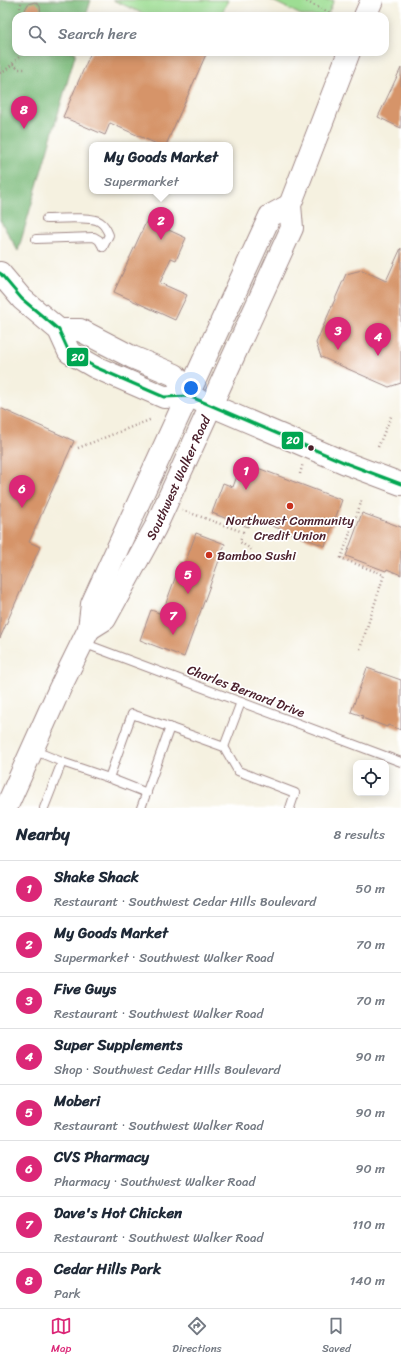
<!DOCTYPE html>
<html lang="en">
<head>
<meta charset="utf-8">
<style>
	body { margin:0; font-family:Sriracha,sans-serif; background:#f6f6f7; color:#1f2937 }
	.controls { position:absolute; right:12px; bottom:12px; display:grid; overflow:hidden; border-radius:8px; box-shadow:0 2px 10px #0003 }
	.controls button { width:36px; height:36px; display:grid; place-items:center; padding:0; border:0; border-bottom:1px solid #e0e1e3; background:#fff; color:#1f2937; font:20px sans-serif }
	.you { position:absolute; left:191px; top:388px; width:14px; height:14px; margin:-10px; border:3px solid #fff; border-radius:50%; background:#1a73e8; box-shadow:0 0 0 6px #1a73e833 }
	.badge { display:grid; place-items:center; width:26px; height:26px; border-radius:50%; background:#db2777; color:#fff; font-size:13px; font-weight:700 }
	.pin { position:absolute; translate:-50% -33px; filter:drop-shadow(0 1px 2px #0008) }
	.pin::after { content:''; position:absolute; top:21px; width:14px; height:12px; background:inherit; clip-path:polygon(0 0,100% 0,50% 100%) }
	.popup { position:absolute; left:89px; top:142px; width:144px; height:52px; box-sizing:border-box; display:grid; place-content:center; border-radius:8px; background:#fff; filter:drop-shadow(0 1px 3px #0005); font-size:13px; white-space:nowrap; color:#747a83 }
	.popup b { font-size:15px; color:#1f2937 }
	.popup::after { content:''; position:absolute; left:50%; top:100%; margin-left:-8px; border:8px solid transparent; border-top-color:#fff }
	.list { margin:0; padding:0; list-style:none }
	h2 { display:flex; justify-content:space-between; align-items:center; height:52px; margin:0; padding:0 16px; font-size:17px }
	h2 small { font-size:13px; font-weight:400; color:#747a83 }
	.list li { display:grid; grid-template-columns:26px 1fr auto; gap:12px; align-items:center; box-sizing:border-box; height:56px; padding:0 16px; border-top:1px solid #e0e1e3 }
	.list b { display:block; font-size:15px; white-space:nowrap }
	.list p { margin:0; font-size:13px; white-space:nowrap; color:#747a83 }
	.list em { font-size:13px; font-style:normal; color:#747a83 }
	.icon { flex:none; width:22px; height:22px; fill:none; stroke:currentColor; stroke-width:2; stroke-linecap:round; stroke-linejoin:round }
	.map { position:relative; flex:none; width:401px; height:808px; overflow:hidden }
	.search { position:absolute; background:#fff; box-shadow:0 2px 10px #0003; left:12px; right:12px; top:12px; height:44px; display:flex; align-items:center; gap:10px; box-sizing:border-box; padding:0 14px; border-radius:12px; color:#747a83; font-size:15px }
	.sheet { height:500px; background:#fff }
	nav { display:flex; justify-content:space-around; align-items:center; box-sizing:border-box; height:56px; border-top:1px solid #e0e1e3; background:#fff; font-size:11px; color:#747a83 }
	nav a { display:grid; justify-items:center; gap:2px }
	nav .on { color:#db2777 }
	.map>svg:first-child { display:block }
	.green { fill:#9ddd93; stroke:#747e5f }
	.forest { fill:#7ebc7d; stroke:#646e54 }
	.building { fill:#d69469 }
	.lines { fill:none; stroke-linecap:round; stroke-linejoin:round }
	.lane-casing { stroke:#a08886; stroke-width:10 }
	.secondary-casing { stroke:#a08886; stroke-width:24 }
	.path { stroke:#a08886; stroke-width:2.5; stroke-dasharray:1 3; stroke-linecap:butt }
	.lane { stroke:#fff; stroke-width:8 }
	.secondary { stroke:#fff; stroke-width:22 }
	.bus-1-casing { stroke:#fff; stroke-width:6 }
	.bus-1 { stroke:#00a651; stroke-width:3 }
	.bus-dot { fill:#4a1f2b; stroke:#fff; stroke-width:1.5 }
	.poi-dot { fill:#c8321e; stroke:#fff; stroke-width:1.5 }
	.labels { text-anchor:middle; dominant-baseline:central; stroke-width:3.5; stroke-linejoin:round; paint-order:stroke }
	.street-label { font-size:13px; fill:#4a1f2b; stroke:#fff }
	.poi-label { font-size:13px; fill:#4a1f2b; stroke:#fff }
	.line-badge { stroke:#fff; stroke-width:1.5 }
	.badge-label { font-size:11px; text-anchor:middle; font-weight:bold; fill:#fff }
</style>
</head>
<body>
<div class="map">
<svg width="401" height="808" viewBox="0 0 401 808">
	<rect width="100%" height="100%" fill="#fff"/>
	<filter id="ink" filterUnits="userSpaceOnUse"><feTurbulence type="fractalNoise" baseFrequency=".025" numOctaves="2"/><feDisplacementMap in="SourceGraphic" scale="8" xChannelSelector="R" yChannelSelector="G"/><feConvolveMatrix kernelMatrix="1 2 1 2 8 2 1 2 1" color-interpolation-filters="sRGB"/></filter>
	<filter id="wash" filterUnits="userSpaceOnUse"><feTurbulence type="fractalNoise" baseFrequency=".012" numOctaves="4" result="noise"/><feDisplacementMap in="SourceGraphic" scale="16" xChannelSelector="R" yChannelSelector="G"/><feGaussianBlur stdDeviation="0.9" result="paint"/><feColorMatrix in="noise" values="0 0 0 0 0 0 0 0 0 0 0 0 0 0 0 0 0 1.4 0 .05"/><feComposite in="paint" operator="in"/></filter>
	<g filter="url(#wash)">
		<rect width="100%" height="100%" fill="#f5f1e0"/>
		<g class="green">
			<polygon points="113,0 228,0 221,16 148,16"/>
			<polygon points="271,0 334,0 327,16 303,16"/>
		</g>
		<polygon class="forest" points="0,0 91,0 86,16 16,16 16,52 76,52 18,251 0,220"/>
		<g id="blocks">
			<g class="building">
				<polygon points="35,2 40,6 41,16 26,16 25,10 28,4"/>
				<polygon points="91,52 207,52 166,145 159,145 110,123 105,135 63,117"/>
				<polygon points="401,68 401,128 378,117"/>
				<polygon points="147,220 186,238 176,260 171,258 160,283 187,295 175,320 114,292"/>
				<polygon points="401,248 401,383 389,387 321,357 316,343 346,274 362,270 386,281"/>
				<polygon points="0,408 74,441 29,542 40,547 0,638"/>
				<polygon points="242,462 342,500 325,546 251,518 248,527 212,513 223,483 233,487"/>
				<polygon points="362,513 401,527 401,575 387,569 386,571 346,556"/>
				<polygon points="196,533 225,544 184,657 140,640 151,610 162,614 181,562 185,564"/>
				<polygon points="367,668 401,680 401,730 388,725 387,727 362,718 363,716 351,712"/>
			</g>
		</g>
	</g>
	<g filter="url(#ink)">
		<use href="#blocks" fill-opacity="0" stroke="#a08886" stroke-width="1"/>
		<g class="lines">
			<g class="lane-casing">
				<g id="lane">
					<path d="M46 219C57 219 92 216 100 222 105 225 107 230 109 235L103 247"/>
					<polyline points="36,239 94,237 99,240 103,247"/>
					<polyline points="83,643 401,762"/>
					<polyline points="224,747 241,702"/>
					<polyline points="33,750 62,762"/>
					<polyline points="109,778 147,793"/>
					<polyline points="44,808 62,762 109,778 132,714 224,747 238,771 295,793 290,808"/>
					<polyline points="141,808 170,727"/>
				</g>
			</g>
			<g class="secondary-casing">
				<g id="secondary">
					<polyline points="365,16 372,0"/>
					<polyline points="0,273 22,299 59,330 69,352 95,367 164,397 189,396 348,464 401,484"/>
					<polyline points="59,330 80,330 132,357 175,375 189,396"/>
					<path id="s1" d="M89 629 105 619 155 528 292 228 290 205 349 52"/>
					<polyline points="6,808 60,688 89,629 92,604 270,216 290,205"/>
				</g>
			</g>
			<g class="path">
				<polyline points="303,0 336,16"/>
				<polyline points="21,16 20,7 22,0"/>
				<polyline points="13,64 19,69 27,69"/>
				<polyline points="0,73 5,71 24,52"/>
				<polyline points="378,447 392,414"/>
				<polyline points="78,448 152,419"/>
				<polyline points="300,474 303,463"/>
				<polyline points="182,510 243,532 240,542 254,551"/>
				<polyline points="360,649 384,575 341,558 362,500"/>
			</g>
			<use href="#lane" class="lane"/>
			<use href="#secondary" class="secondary"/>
			<g class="bus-1-casing">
				<polyline id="bus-1" points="0,273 22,299 59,330 69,352 95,367 164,397 189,396 348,464 401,484"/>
			</g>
			<use href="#bus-1" class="bus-1"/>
		</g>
	</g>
	<circle class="bus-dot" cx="311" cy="448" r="3.5"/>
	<g class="poi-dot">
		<circle cx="290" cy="506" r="4"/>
		<circle cx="209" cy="555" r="4"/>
	</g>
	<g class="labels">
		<g class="street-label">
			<text stroke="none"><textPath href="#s1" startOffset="178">Southwest Walker Road</textPath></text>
			<text transform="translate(246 691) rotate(21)">Charles Bernard Drive</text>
		</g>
		<g class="poi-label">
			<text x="290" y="520">Northwest Community<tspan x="290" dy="15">Credit Union</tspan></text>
			<text x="217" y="555" text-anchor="start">Bamboo Sushi</text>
		</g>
	</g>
	<g class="line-badge">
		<rect x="66" y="347" width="23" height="20" rx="4" fill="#00a651"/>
		<rect x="281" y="431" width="23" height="19" rx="4" fill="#00a651"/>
	</g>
	<g class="badge-label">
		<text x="78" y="361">20</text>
		<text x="293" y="444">20</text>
	</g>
</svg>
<div class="controls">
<button><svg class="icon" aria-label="locate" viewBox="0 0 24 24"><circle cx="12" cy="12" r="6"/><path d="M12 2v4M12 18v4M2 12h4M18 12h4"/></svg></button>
</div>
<div class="you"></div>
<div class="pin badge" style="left:246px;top:490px">1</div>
<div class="pin badge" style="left:161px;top:240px">2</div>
<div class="popup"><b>My Goods Market</b>Supermarket</div>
<div class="pin badge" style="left:338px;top:350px">3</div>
<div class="pin badge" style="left:378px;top:356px">4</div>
<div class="pin badge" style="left:188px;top:594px">5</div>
<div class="pin badge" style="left:22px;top:508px">6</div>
<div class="pin badge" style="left:173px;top:635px">7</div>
<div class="pin badge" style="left:24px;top:129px">8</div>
<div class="search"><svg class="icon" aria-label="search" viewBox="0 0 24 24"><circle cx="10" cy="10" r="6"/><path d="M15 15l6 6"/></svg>Search here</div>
</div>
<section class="sheet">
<h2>Nearby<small>8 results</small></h2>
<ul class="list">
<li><span class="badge">1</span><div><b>Shake Shack</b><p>Restaurant · Southwest Cedar Hills Boulevard</p></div><em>50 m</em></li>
<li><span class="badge">2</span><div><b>My Goods Market</b><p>Supermarket · Southwest Walker Road</p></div><em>70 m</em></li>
<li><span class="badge">3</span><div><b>Five Guys</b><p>Restaurant · Southwest Walker Road</p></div><em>70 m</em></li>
<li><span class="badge">4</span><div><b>Super Supplements</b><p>Shop · Southwest Cedar Hills Boulevard</p></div><em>90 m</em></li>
<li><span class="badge">5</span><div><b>Moberi</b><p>Restaurant · Southwest Walker Road</p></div><em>90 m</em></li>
<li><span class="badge">6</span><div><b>CVS Pharmacy</b><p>Pharmacy · Southwest Walker Road</p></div><em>90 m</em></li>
<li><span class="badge">7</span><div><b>Dave's Hot Chicken</b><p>Restaurant · Southwest Walker Road</p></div><em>110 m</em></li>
<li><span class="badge">8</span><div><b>Cedar Hills Park</b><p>Park</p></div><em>140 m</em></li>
</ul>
</section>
<nav>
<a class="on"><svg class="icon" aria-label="map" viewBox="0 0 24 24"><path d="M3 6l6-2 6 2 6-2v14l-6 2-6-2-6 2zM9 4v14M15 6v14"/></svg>Map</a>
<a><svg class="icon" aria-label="directions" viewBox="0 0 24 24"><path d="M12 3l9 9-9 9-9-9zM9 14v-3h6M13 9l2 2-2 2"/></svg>Directions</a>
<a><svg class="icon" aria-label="saved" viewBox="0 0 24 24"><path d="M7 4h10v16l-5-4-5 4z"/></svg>Saved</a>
</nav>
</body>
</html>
